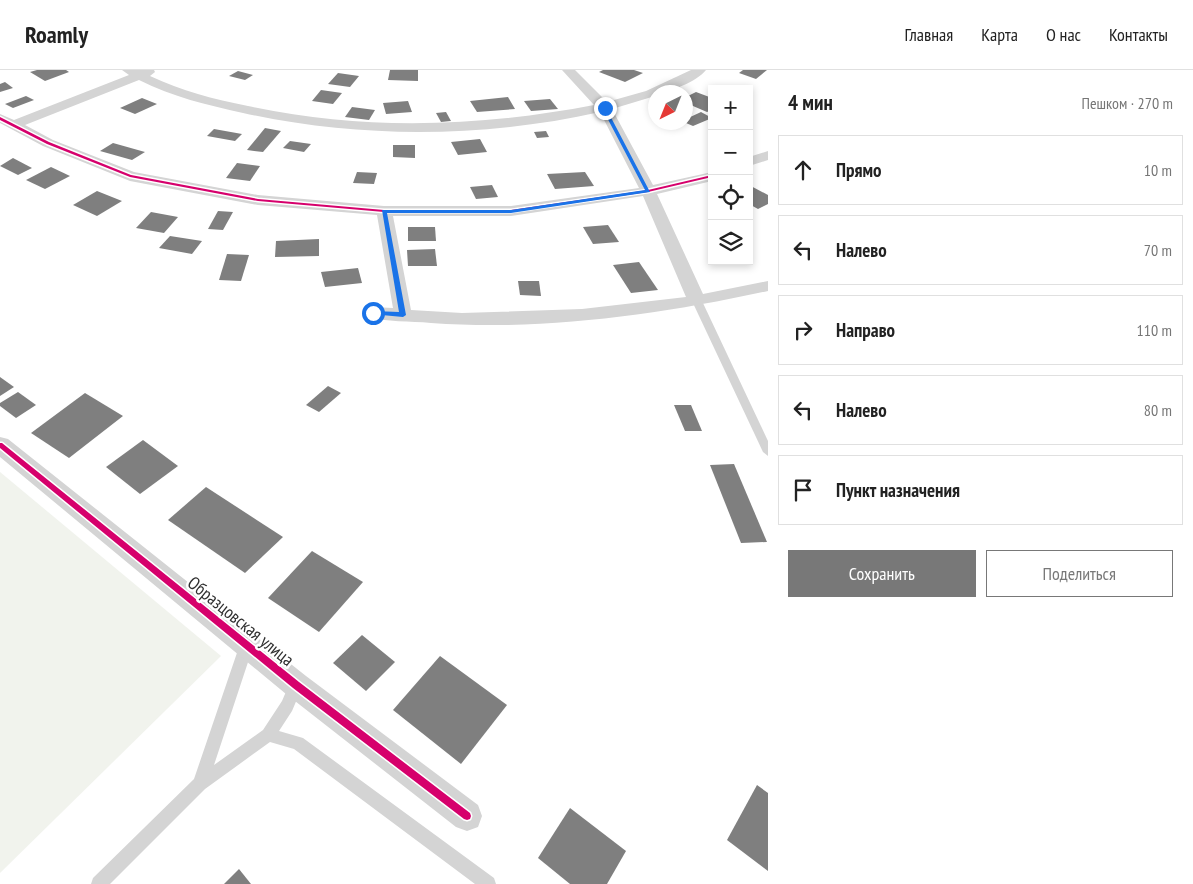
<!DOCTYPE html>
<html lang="ru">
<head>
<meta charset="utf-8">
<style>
	body { margin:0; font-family:"PT Sans Narrow",sans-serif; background:#f2f2f2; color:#222 }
	.controls { position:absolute; right:15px; top:15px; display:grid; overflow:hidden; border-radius:0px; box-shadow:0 2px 8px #0003 }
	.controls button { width:45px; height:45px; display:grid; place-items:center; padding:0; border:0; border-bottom:1px solid #e0e0e0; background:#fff; color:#222; font:25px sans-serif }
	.compass { position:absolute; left:648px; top:15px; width:45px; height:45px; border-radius:50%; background:#fff; box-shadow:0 2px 8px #0003; rotate:223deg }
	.stop { position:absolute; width:15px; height:15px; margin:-11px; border:4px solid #1a73e8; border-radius:50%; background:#fff }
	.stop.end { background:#1a73e8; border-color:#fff; box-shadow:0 1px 5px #0008 }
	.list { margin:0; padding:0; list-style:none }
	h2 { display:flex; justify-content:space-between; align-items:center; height:65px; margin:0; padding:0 20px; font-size:21px }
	h2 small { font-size:16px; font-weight:400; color:#767676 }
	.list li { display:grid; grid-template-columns:32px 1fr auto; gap:15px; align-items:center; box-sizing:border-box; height:70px; margin:0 10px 10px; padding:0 10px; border:1px solid #e0e0e0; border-radius:0px }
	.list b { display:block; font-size:19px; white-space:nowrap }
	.list em { font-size:16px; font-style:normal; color:#767676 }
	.actions { display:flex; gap:10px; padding:15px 20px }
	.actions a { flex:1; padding:11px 0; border:1px solid #787878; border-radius:0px; text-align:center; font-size:18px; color:#787878 }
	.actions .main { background:#787878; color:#fff }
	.icon { flex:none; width:28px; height:28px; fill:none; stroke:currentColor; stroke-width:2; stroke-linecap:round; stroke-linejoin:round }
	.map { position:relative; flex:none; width:768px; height:814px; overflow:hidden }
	header { display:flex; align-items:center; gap:30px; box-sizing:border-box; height:70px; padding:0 25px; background:#fff; border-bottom:1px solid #e0e0e0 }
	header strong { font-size:24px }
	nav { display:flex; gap:28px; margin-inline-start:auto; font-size:18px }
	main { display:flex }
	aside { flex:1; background:#fff }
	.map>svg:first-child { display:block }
	.green { fill:#f1f3ed }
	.building { fill:#7f7f7f }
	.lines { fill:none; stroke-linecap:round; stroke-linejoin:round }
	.service { fill:#d4d4d4; fill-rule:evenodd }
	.minor { fill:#d4d4d4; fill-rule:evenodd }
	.cycleway-casing { stroke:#fff; stroke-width:3 }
	.cycleway { fill:#d6006c; fill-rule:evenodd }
	.route { fill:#1a73e8 }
	.labels { text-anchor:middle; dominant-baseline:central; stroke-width:5; stroke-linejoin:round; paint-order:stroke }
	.street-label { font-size:18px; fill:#2f2f2f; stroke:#fff }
</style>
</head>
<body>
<header>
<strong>Roamly</strong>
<nav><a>Главная</a><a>Карта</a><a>О нас</a><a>Контакты</a></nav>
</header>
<main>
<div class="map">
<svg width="768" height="814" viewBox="0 0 768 814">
	<rect width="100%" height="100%" fill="#fff"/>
	<polygon class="green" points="0,402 221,586 0,803"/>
	<g class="building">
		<polygon points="37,0 66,0 69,2 45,11 30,2"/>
		<polygon points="390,0 418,0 418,11 388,10"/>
		<polygon points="603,0 634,0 643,3 625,12 599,2"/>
		<polygon points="743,0 767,0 756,9 739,3"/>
		<polygon points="238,1 253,5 245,10 229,6"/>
		<polygon points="338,3 359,6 350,17 328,14"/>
		<polygon points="5,12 13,18 0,22 0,14"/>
		<polygon points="321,20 342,23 333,34 312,31"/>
		<polygon points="696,22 712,28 712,40 707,42 686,33 686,27"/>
		<polygon points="26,26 34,30 13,38 5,34"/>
		<polygon points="508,27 515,39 477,42 470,31"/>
		<polygon points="142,28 157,34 135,44 120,38"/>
		<polygon points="550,29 558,39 531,41 524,31"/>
		<polygon points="408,31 412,42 386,44 383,33"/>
		<polygon points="352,37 375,40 369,50 345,47"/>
		<polygon points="446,42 451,51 441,52 436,43"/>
		<polygon points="701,42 712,48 693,56 686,53 686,49"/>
		<polygon points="265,58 281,61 263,82 247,80"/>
		<polygon points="214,59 242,64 235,71 207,66"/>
		<polygon points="546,61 549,67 537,68 534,62"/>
		<polygon points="480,69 487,82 458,85 451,72"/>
		<polygon points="290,71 311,74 304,82 283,78"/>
		<polygon points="113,73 145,82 132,90 100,81"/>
		<polygon points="393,75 415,75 415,88 393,87"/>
		<polygon points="13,88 32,98 18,105 0,96"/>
		<polygon points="237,93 260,96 250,111 226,108"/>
		<polygon points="51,97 70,106 45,119 26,110"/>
		<polygon points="357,102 377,103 374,114 353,113"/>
		<polygon points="585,102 594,116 555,119 547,104"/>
		<polygon points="492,115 498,127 476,129 470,117"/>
		<polygon points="749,115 768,125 768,134 758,139 749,134"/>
		<polygon points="97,121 122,131 97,146 73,135"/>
		<polygon points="218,141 233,142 223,160 208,159"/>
		<polygon points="151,142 178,147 164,163 136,158"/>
		<polygon points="608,155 619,172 593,174 583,157"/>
		<polygon points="408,157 435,157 436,171 408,171"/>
		<polygon points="170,166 202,171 192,184 159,178"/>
		<polygon points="319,169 319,186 275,187 276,171"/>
		<polygon points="435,179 437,196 408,196 407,180"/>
		<polygon points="227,184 249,185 241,211 219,210"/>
		<polygon points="639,192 658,220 631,223 613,195"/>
		<polygon points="358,198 362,213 325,217 321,202"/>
		<polygon points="518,211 539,211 541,226 520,225"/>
		<polygon points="0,307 14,317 0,326"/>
		<polygon points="328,316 341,323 319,342 306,335"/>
		<polygon points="18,322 36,335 16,348 0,336 0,333"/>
		<polygon points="85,323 123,346 69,388 31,363"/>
		<polygon points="674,335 691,335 702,361 685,361"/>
		<polygon points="143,370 178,396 140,424 106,397"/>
		<polygon points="734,394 767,472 741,473 710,395"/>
		<polygon points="206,417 283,467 245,503 168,450"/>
		<polygon points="312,481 363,512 319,562 268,528"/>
		<polygon points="362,565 395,592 366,621 333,593"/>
		<polygon points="440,586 507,635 461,694 393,640"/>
		<polygon points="757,715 768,723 768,801 727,770"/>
		<polygon points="570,738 626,781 607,814 570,814 538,788"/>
		<polygon points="239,799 251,814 224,814"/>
	</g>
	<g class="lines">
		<g class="service">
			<polygon points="697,228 702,231 768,371 768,386 763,382 692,231"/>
			<polygon points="247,568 252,570 254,574 214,695 263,660 282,631 291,610 296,609 301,610 303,615 292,641 279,661 303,668 494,808 496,814 475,814 294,679 270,672 205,719 110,814 91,814 93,808 194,709 240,574 242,570"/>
		</g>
		<g class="minor">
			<path d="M122 0H154L155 2 150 6C182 21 213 29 248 36 362 61 480 57 594 35L562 0H575L607 32 646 21 691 0H706C696 12 671 22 656 22L655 26 612 39 653 115 712 102V111L657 124 703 224 768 211V221C658 245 544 261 431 253 410 251 387 252 366 247L364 243 366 239 373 237 393 238 377 145 258 135 130 111 43 76 0 53V44L14 50 129 5ZM139 10C173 27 207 35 243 43 360 69 484 68 600 42L639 118 511 136H384L258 125 134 102 53 70 25 55ZM643 126 686 227 582 239 462 243 411 240 393 146H511Z"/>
			<polygon points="768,81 768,90 749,96 749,87"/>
			<polygon points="0,367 8,369 306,606 478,735 482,746 478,757 467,761 456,757 286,624 0,387"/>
		</g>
		<g class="cycleway-casing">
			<g id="cycleway">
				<polygon points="0,47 49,72 131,105 258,129 384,140 511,140 648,120 712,105 712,107 648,122 511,142 384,142 258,131 130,107 47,74 0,50"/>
				<polygon points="0,373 2,373 299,612 470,743 471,746 470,749 467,750 464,749 293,618 0,378"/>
			</g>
		</g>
		<use href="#cycleway" class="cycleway"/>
	</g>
	<polygon class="route" points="605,36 650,122 511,143 387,143 406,245 403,247 371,244 371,241 373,241 399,242 382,140 511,140 645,120 602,38"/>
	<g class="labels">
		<g class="street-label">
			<text transform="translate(241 551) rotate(39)">Образцовская улица</text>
		</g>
	</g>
</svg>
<div class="controls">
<button>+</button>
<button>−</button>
<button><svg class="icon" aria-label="locate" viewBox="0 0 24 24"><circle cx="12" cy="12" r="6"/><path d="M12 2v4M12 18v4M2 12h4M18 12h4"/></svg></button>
<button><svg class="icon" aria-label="layers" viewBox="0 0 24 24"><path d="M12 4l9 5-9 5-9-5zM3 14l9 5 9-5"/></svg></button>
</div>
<svg class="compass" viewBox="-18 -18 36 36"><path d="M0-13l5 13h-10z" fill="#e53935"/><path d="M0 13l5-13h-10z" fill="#767676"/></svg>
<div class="stop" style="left:373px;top:243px"></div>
<div class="stop end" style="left:605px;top:38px"></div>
</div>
<aside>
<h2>4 мин<small>Пешком · 270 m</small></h2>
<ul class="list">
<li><svg class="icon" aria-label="ahead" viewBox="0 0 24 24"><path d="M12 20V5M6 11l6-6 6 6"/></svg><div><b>Прямо</b></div><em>10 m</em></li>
<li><svg class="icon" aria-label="left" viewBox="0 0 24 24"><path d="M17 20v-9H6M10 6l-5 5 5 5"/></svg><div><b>Налево</b></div><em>70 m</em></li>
<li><svg class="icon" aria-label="right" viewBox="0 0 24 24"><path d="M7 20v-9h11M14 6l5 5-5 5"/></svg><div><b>Направо</b></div><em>110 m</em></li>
<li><svg class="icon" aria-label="left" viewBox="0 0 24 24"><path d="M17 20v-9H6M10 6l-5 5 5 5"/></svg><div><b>Налево</b></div><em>80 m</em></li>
<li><svg class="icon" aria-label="arrive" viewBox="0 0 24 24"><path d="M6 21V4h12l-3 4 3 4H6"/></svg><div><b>Пункт назначения</b></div></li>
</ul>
<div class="actions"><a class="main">Сохранить</a><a>Поделиться</a></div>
</aside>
</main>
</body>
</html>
